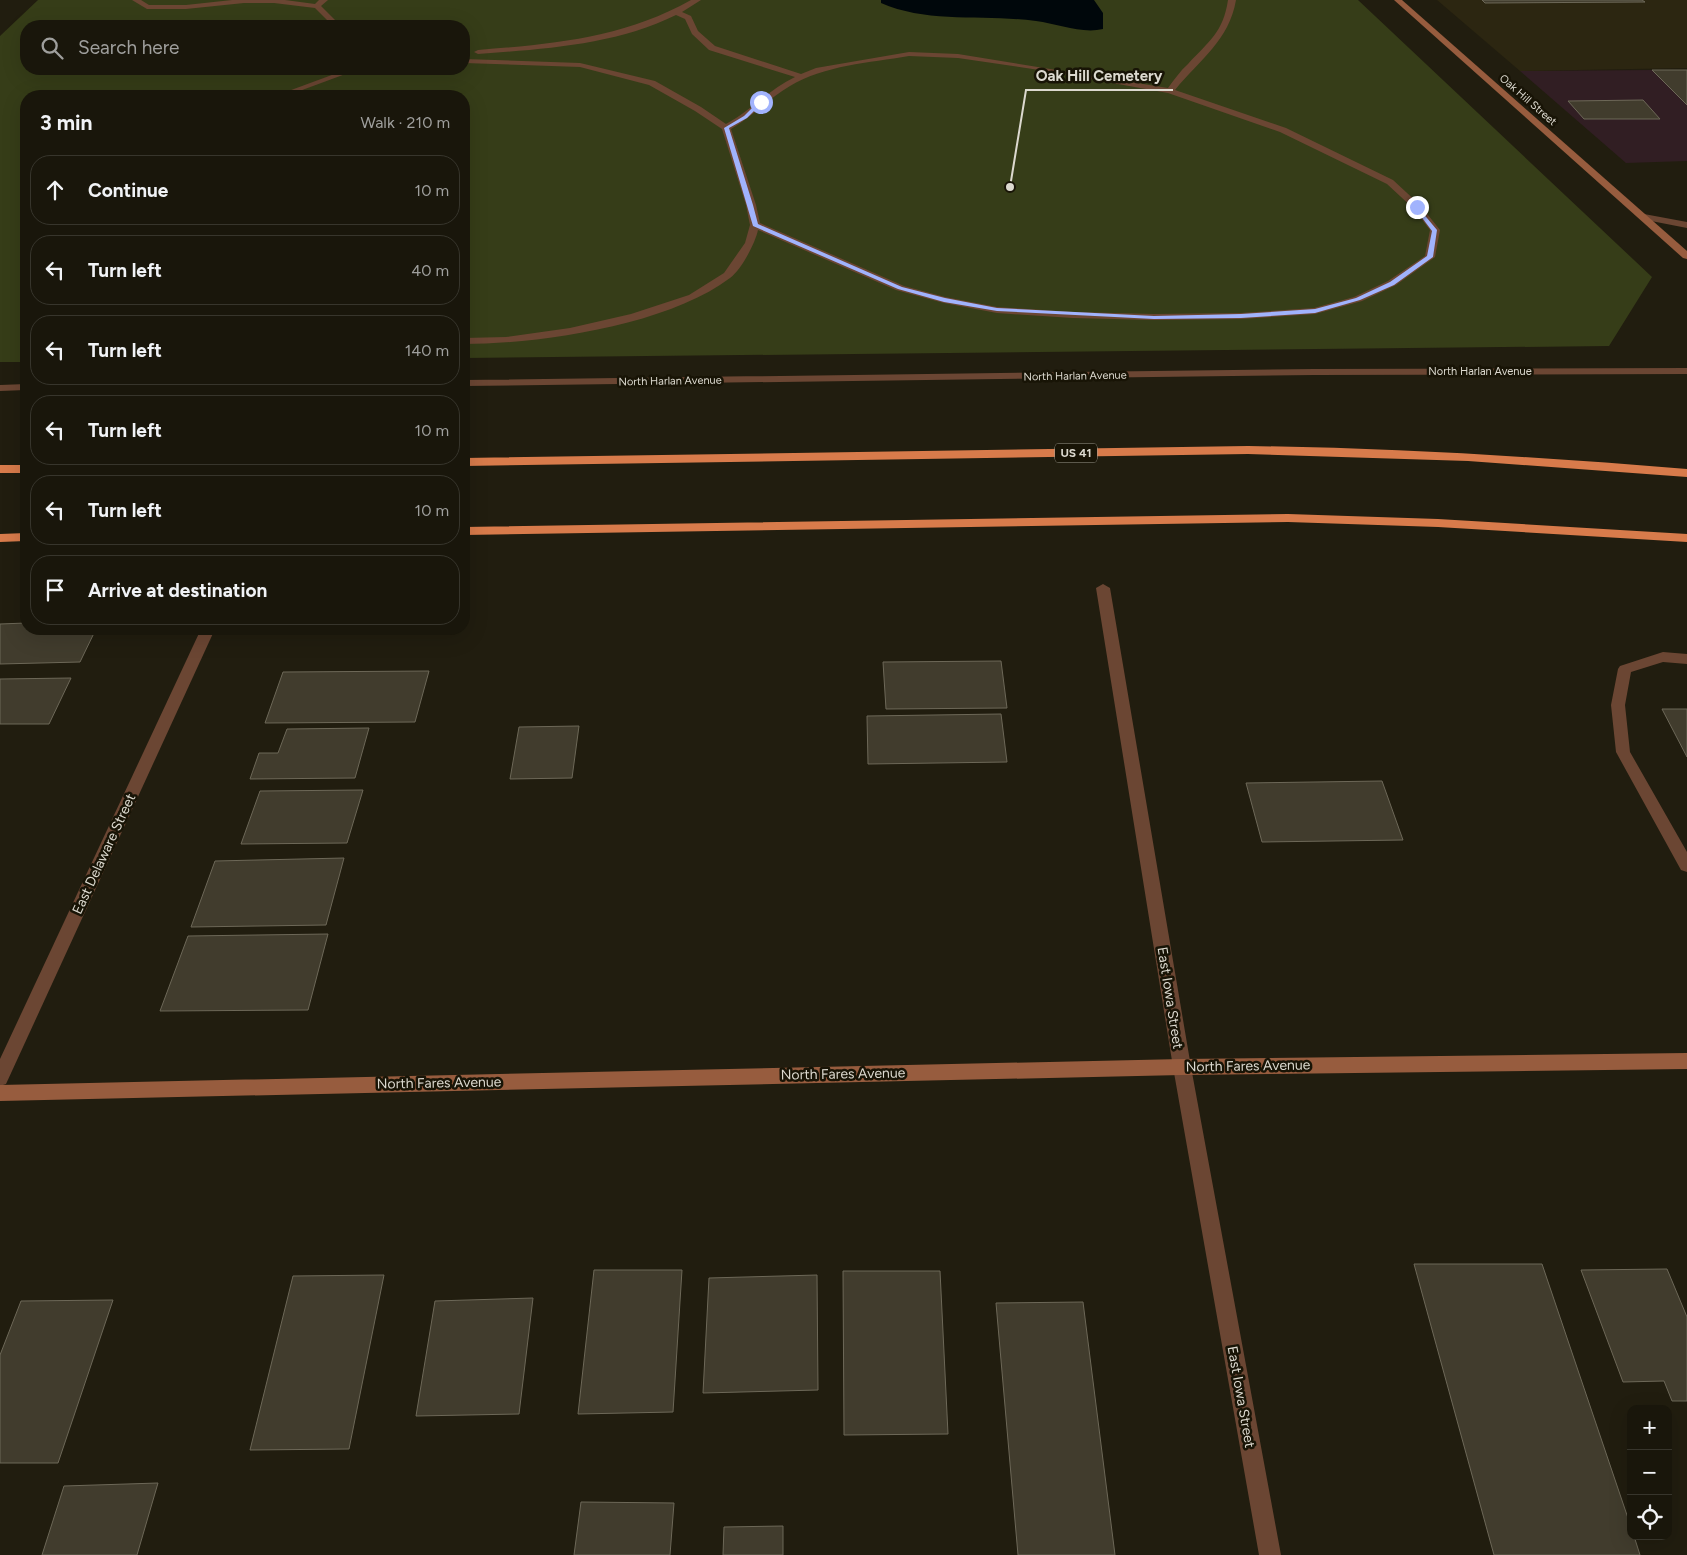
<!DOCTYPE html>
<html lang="en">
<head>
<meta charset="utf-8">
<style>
	body { margin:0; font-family:Figtree,sans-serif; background:#221f14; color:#f1f3f6 }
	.controls { position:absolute; right:15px; bottom:15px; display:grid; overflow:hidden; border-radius:10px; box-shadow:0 5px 20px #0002 }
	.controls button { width:45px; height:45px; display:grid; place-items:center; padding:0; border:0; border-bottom:1px solid #37352c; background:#19160b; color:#f1f3f6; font:25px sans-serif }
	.stop { position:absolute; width:15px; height:15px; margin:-11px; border:4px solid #a1b3fd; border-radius:50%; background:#fff }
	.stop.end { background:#a1b3fd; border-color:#fff; box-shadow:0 1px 5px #0008 }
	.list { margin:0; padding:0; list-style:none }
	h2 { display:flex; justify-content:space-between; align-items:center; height:65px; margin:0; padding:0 20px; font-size:21px }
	h2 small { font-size:16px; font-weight:400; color:#9f9f9d }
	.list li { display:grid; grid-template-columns:32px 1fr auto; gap:15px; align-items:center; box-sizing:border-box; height:70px; margin:0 10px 10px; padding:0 10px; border:1px solid #37352c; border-radius:20px }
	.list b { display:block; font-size:19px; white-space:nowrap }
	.list em { font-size:16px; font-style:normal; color:#9f9f9d }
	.icon { flex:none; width:28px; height:28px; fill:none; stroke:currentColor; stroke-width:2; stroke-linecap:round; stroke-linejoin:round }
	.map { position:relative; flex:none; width:1687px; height:1555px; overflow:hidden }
	.search { position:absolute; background:#19160b; box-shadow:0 5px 20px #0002; left:20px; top:20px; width:450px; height:55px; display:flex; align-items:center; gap:12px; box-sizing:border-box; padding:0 18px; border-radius:20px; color:#9f9f9d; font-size:19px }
	.panel { position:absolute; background:#19160b; box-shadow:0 5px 20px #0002; left:20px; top:90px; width:450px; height:545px; border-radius:20px }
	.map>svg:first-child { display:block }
	.commercial { fill:#311e23 }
	.built { fill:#2c2611 }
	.green { fill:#363d18; fill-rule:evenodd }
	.water { fill:#00070b }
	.building { fill:#413c2d; stroke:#6d6858 }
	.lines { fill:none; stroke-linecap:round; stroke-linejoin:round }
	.lane { fill:#6b4633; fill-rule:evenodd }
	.street { fill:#6b4633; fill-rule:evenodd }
	.secondary { fill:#975c3e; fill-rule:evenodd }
	.highway { fill:#d87b4b; fill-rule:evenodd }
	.route { fill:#a1b3fd }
	.labels { text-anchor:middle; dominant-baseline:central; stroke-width:5; stroke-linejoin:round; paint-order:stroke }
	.far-street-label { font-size:11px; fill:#dcd9cf; stroke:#181406 }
	.shield { fill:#181406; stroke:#a19e93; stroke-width:1 }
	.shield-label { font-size:12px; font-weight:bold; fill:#dcd9cf }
	.street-label { font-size:14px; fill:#dcd9cf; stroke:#181406 }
	.leader { fill:none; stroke:#dcd9cf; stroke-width:2 }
	.callout-dot { fill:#dcd9cf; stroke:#181406; stroke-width:2 }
	.callout-label { font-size:15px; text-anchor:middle; font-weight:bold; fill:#dcd9cf; stroke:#181406; stroke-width:5; stroke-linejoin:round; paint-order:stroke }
</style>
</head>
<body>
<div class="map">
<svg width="1687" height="1555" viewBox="0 0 1687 1555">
	<rect width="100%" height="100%" fill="#211d0f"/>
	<polygon class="commercial" points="1652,70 1687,105 1687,161 1626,163 1520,71"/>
	<polygon class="built" points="1437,0 1687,0 1687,68 1520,71"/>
	<path class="green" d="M38 0H1358L1652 277 1609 346 464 358V96H26V362H0V36ZM26 26H464V69H26Z"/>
	<path class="water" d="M881 0H1094L1103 13V29C1082 34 1058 24 1036 21 985 14 929 24 881 3Z"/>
	<g class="building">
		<polygon points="1482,0 1642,0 1645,2 1485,3"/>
		<polygon points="1652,70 1687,70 1687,105"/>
		<polygon points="1643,100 1660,119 1584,119 1568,101"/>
		<polygon points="26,623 26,629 96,629 80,662 0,664 0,624"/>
		<polygon points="1001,661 1007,708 886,709 883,662"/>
		<polygon points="429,671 415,722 265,723 283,672"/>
		<polygon points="71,678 49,724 0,724 0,679"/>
		<polygon points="1662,709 1687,709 1687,757"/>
		<polygon points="1001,714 1007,762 868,764 867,716"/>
		<polygon points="579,726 572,778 510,779 519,727"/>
		<polygon points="369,728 355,778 250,779 259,753 278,753 287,729"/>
		<polygon points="1382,781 1403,840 1262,842 1246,783"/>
		<polygon points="363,790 347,843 241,844 260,791"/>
		<polygon points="344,858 326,925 191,927 215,861"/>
		<polygon points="328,934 308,1010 160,1011 188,936"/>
		<polygon points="1414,1264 1542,1264 1631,1527 1631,1536 1634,1536 1640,1555 1494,1555"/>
		<polygon points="1667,1269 1687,1317 1687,1401 1672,1401 1664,1381 1623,1382 1581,1270"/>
		<polygon points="594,1270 682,1270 673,1412 578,1414"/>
		<polygon points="843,1271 940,1271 948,1434 844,1435"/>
		<polygon points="384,1275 349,1449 250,1450 293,1276"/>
		<polygon points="817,1275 818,1390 703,1393 709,1278"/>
		<polygon points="533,1298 519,1414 416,1416 435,1301"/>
		<polygon points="113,1300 58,1463 0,1463 0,1355 21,1301"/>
		<polygon points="1083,1302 1115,1555 1018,1555 996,1303"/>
		<polygon points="158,1483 137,1555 42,1555 64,1486"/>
		<polygon points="581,1502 674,1503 670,1555 574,1555"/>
		<polygon points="783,1526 783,1555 723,1555 724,1527"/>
	</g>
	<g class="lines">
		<g class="lane">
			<polygon points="132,0 141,0 149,5 186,5 232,0 285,0 315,4 319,0 328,0 321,6 341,26 333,26 315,8 274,3 244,3 186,9 147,9"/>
			<path d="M691 0H701L682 12 691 16 698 31 715 46 801 74 816 68 909 52 958 54 1168 88C1174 80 1180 71 1188 64 1209 41 1223 33 1228 0H1236C1229 41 1200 59 1175 90L1286 128 1393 180 1420 205 1440 230 1435 257 1396 285 1362 301 1315 314 1241 319 1154 320 1073 318 997 313 944 303 896 290 758 230C755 244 741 270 730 278 668 325 540 344 464 344V338L506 337 570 328 631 314 689 295 724 273 745 243 750 225 746 205 722 129 695 111 649 85 580 67 464 63V59L580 63 655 81 701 107 726 124C751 111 769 89 795 77L709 50 692 34 685 19 676 15C615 45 545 49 478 54L474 52 478 50C554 44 623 38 691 0ZM909 56 958 58 1046 71 1168 93 1280 132 1387 184 1414 209 1430 230 1425 256 1388 281 1354 297 1314 308 1241 313 1154 314 1073 312 997 307 945 297 904 286 760 223 756 205 731 129C752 117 768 99 790 86 825 65 869 63 909 56Z"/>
			<polygon points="348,69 359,69 286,96 275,96"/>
			<polygon points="1663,652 1687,654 1687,664 1663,662 1631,672 1625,705 1630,752 1687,852 1687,872 1681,870 1616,752 1611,705 1618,669 1620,666"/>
		</g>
		<g class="street">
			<polygon points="1644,214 1687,222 1687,228 1641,219 1639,217"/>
			<polygon points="1687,368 1687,374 1314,375 464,386 464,380 1314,369"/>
			<polygon points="26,384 26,390 0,391 0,385"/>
			<polygon points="1103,584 1110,588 1191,1067 1281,1555 1259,1555 1173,1067 1096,588"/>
			<polygon points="201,629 215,629 6,1084 0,1086 0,1059"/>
		</g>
		<g class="secondary">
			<polygon points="1394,0 1402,0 1687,251 1687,259 1683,258"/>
			<polygon points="1687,1053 1687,1069 1182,1075 0,1101 0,1085 1182,1059"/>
		</g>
		<g class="highway">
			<path d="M1248 446C1395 448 1541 457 1687 469V477L1468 461 1248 454 464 466V458Z"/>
			<rect x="0" y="465" width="26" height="8"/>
			<polygon points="1288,514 1438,519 1687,534 1687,542 1438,527 1288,522 464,535 464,527"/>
			<polygon points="26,533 26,541 0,542 0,534"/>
		</g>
	</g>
	<polygon class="route" points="759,101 763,102 747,118 729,128 753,205 758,224 902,287 945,298 997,308 1154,316 1241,314 1315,309 1356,298 1390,282 1427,256 1432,231 1414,207 1417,206 1437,230 1433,257 1394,285 1360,300 1315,313 1241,318 1154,319 997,311 944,302 898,289 753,226 724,128 744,116"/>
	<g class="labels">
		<g class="far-street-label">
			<text transform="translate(1528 100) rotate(41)">Oak Hill Street</text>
			<text x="1480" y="371">North Harlan Avenue</text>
			<text transform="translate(1075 376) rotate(-1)">North Harlan Avenue</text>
			<text transform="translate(670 381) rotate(-1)">North Harlan Avenue</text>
		</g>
		<rect class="shield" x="1055" y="443.5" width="42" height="19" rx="4"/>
		<g class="shield-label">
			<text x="1076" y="453">US 41</text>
		</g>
		<g class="street-label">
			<text transform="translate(104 854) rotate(-65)">East Delaware Street</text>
			<text transform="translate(1170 998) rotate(81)">East Iowa Street</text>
			<text transform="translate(1248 1066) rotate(-1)">North Fares Avenue</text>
			<text transform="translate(843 1074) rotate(-1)">North Fares Avenue</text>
			<text transform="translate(439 1083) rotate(-1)">North Fares Avenue</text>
			<text transform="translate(1241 1397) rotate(80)">East Iowa Street</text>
		</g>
	</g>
	<path class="leader" d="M1010 187L1026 90H1173"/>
	<circle class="callout-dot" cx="1010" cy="187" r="5"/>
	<g class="callout-label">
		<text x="1099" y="81">Oak Hill Cemetery</text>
	</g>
</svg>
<div class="controls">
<button>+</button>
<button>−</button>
<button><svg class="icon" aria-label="locate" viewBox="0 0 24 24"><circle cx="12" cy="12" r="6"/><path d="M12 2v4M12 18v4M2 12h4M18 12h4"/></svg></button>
</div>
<div class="stop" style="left:761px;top:102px"></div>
<div class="stop end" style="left:1417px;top:207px"></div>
<div class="search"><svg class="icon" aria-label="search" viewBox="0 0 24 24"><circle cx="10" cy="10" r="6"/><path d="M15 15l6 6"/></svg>Search here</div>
<section class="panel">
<h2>3 min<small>Walk · 210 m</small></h2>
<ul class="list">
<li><svg class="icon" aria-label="ahead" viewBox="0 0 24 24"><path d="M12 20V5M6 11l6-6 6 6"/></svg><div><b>Continue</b></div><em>10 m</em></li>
<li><svg class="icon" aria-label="left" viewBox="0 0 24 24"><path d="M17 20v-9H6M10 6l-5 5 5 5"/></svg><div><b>Turn left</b></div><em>40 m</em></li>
<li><svg class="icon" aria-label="left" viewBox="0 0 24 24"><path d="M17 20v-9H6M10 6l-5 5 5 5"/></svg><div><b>Turn left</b></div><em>140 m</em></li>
<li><svg class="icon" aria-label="left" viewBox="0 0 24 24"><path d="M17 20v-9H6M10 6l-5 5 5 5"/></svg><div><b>Turn left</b></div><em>10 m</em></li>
<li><svg class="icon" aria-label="left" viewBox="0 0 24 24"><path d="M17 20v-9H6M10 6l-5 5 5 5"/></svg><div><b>Turn left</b></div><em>10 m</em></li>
<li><svg class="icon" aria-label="arrive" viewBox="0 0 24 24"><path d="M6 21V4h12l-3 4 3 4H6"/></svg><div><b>Arrive at destination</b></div></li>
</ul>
</section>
</div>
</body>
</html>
